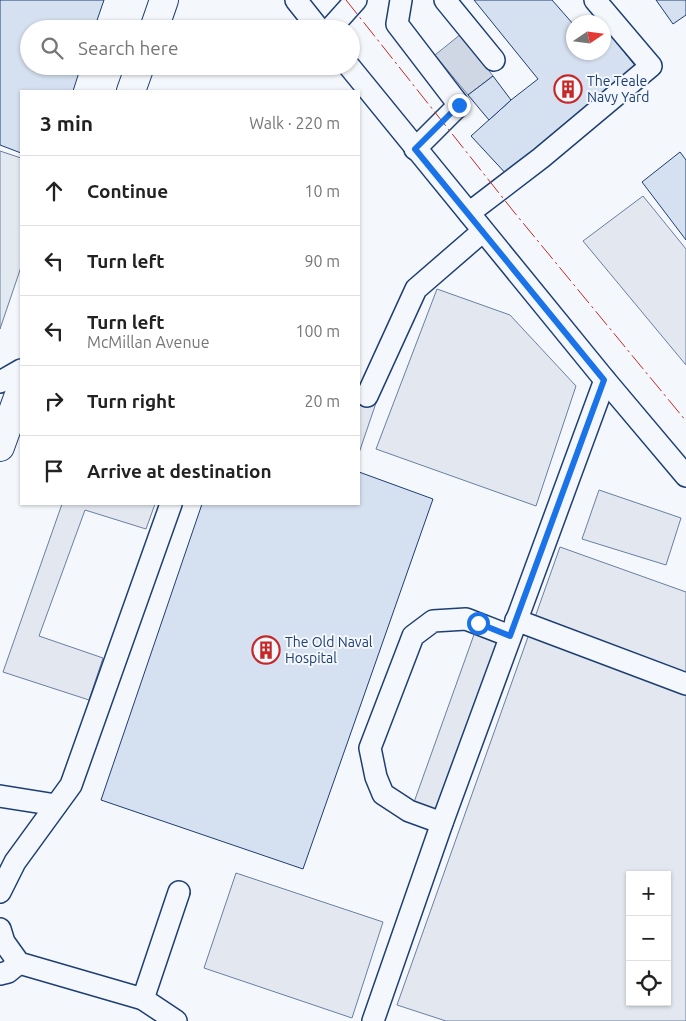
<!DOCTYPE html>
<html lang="en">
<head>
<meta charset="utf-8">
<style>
	body { margin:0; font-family:Ubuntu,sans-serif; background:#f2f2f2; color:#222 }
	.controls { position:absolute; right:15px; bottom:15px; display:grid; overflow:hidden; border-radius:0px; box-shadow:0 1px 4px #0004 }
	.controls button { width:45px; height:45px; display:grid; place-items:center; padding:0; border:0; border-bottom:1px solid #e0e0e0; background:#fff; color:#222; font:25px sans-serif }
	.compass { position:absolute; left:566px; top:15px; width:45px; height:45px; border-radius:50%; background:#fff; box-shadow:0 1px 4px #0004; rotate:77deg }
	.stop { position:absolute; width:15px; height:15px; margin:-11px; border:4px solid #1a73e8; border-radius:50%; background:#fff }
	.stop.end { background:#1a73e8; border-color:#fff; box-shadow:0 1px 5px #0008 }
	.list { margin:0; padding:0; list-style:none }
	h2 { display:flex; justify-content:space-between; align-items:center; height:65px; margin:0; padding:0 20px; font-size:21px }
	h2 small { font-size:16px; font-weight:400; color:#767676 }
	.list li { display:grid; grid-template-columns:32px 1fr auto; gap:15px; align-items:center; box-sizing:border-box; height:70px; padding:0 20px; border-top:1px solid #e0e0e0 }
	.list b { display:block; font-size:19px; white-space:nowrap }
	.list p { margin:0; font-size:16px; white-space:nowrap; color:#767676 }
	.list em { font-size:16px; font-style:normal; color:#767676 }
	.icon { flex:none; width:28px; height:28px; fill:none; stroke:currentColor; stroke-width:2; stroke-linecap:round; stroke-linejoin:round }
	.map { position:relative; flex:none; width:686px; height:1021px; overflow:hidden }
	.search { position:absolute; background:#fff; box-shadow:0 1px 4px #0004; left:20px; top:20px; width:340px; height:55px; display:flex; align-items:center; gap:12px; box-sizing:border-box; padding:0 18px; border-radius:28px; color:#767676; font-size:19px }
	.panel { position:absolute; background:#fff; box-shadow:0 1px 4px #0004; left:20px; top:90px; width:340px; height:415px; border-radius:0px }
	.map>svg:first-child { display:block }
	.green { fill:#e3e9f0; stroke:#687fa3 }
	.parking { fill:#e3e8f0; stroke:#687fa3; fill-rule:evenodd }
	.water { fill:#cfd7e4; stroke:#687fa3 }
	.building { fill:#d5e0f0; stroke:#1d3f73 }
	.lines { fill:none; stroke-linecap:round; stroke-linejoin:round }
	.minor-casing { stroke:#1d3f73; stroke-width:24 }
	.major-casing { stroke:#1d3f73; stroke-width:30 }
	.minor { stroke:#f4f7fb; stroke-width:21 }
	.major { stroke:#f4f7fb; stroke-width:28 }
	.power { stroke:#c62828; stroke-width:1; stroke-dasharray:18 4 2.5 4; stroke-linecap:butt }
	.route { stroke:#1a73e8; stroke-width:6 }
	.labels { text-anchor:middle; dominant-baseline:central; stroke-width:4; stroke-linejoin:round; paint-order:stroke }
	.poi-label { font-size:14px; fill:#1d3f73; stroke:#f4f7fb; text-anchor:start }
</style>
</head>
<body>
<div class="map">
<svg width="686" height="1021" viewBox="0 0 686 1021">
	<rect width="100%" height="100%" fill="#f4f7fb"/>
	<polygon class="green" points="0,151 21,158 21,267 0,329"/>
	<g class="parking">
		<polygon points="643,196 686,249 686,365 583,241"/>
		<polygon points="437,289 510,315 576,386 536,506 376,449"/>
		<polygon points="359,394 377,400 359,453"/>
		<polygon points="599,490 681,518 666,565 582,539"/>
		<polygon points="62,504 155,504 146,529 85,510 39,636 103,658 89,700 3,672"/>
		<path d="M560 547 686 592V1021H446L397 1005ZM630 875H667V1002H630Z"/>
		<polygon points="476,629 502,639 438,815 413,805"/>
		<polygon points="236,873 383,922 352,1018 204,968"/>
	</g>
	<polygon class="water" points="461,34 493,76 468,95 435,55"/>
	<g class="building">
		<polygon points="0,0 104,0 94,29 29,29 29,66 81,66 73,91 21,91 21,153 0,145"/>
		<polygon points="474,0 552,0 574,25 574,52 604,52 604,27 637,68 509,177 471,136 511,100 538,79"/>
		<polygon points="656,0 686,0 686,15 673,24"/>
		<polygon points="493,76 511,100 489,120 468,95"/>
		<polygon points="680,152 686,160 686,240 642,182"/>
		<polygon points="359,472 433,499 303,869 101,800 202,504 359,504"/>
	</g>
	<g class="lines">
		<g class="minor-casing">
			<g id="minor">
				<polyline points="296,0 319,29"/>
				<polyline points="401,0 397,24 459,105 415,149"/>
				<polyline points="445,0 494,60"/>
				<polyline points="330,29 356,0"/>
				<polyline points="349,66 605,380 686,476"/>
				<polyline points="469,213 541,158 651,66 595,0"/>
				<polyline points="0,382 21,370"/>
				<polyline points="367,396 416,289 483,231"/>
				<polyline points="516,620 686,684"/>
				<polyline points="0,796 56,805"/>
				<polyline points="442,823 409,811 383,794 376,777 370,748 413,636 433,621 466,619 510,636"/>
				<polyline points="0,892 15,862 71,785 171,504"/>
				<polyline points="0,929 4,942 19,963 143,999 176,1021"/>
				<polyline points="0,974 8,972 19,963"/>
				<polyline points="143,999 179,892"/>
				<polyline points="373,1021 442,823 605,380"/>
			</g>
		</g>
		<g class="major-casing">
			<g id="major">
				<polyline points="154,29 164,0"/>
				<polyline points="131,91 140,66"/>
				<polyline points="0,447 21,389"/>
			</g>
		</g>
		<use href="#minor" class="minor"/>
		<use href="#major" class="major"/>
		<polyline class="power" points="346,0 514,212 686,421"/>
	</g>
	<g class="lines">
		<polyline class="route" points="459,105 415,149 604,380 510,636 478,623"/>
	</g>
	<defs>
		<g id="building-ring" transform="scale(1.4375)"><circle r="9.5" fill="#f4f7fb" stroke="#c62828" stroke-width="1.5"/><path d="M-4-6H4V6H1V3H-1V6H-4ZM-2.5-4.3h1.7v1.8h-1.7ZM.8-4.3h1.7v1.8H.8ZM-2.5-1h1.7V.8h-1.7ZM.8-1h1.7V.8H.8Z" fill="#c62828"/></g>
	</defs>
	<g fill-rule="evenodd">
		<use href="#building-ring" x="568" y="89"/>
		<use href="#building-ring" x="266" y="650"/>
	</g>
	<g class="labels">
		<g class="poi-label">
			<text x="587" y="81">The Teale<tspan x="587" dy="16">Navy Yard</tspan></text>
			<text x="285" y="642">The Old Naval<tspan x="285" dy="16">Hospital</tspan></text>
		</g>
	</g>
</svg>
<div class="controls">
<button>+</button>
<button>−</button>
<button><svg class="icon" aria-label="locate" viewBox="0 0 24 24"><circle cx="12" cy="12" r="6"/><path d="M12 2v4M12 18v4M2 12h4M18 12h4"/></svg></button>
</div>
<svg class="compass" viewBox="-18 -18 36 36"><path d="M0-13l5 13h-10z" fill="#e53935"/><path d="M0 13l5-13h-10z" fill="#767676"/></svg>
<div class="stop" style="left:478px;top:623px"></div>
<div class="stop end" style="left:459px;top:105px"></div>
<div class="search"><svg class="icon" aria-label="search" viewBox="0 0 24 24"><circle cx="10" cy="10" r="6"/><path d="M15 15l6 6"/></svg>Search here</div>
<section class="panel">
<h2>3 min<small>Walk · 220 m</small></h2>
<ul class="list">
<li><svg class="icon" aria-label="ahead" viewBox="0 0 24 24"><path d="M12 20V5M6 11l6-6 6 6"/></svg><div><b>Continue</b></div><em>10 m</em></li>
<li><svg class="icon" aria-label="left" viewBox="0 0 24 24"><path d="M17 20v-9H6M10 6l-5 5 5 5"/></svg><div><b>Turn left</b></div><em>90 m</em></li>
<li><svg class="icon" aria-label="left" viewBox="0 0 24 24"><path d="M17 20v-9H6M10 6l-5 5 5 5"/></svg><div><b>Turn left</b><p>McMillan Avenue</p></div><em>100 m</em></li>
<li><svg class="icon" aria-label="right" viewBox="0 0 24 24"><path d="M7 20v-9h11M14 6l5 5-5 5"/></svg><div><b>Turn right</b></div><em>20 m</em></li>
<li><svg class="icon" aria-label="arrive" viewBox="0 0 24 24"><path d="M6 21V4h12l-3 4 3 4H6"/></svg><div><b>Arrive at destination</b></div></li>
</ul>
</section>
</div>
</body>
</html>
